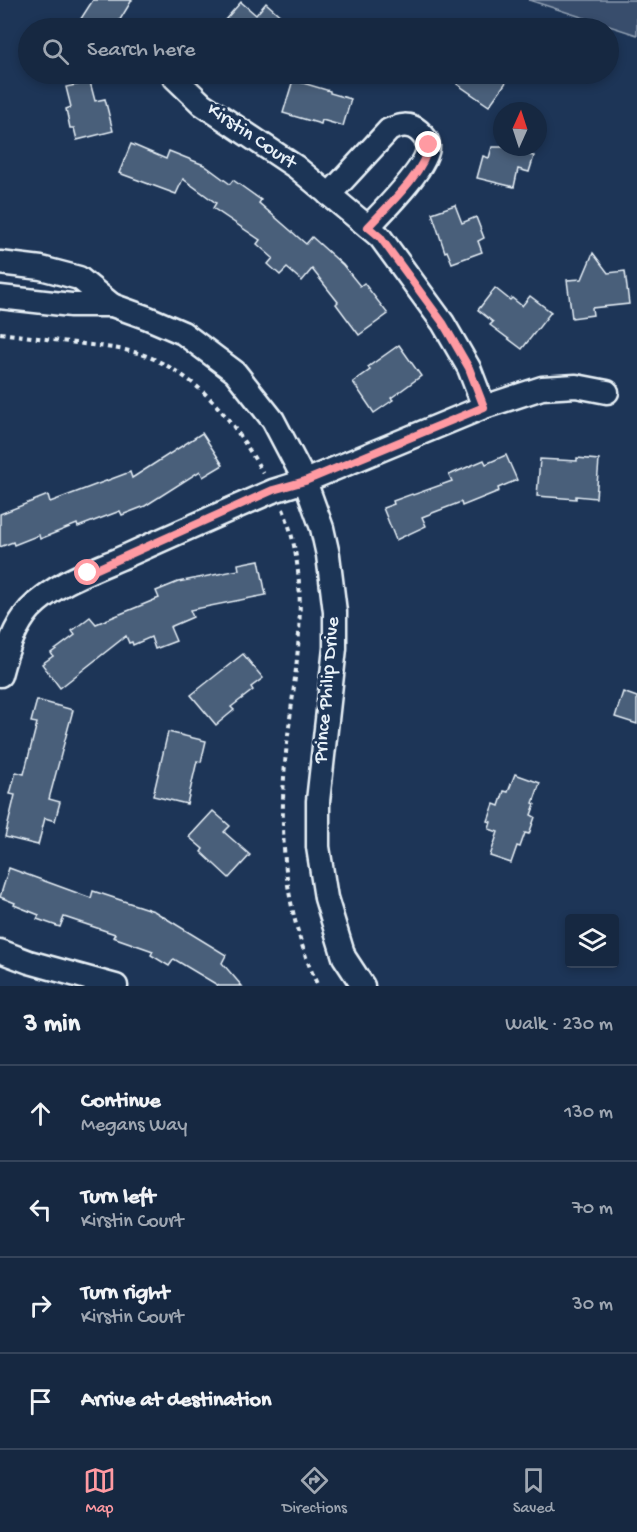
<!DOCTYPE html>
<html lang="en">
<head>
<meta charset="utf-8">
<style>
	body { margin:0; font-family:"Gochi Hand",sans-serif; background:#23344c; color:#f1f3f6 }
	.controls { position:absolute; right:18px; bottom:18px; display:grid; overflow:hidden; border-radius:6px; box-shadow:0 3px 9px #0003 }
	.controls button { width:54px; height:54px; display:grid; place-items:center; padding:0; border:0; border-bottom:2px solid #35445a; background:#162841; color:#f1f3f6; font:30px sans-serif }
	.compass { position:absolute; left:493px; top:102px; width:54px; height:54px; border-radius:50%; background:#162841; box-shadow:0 3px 9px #0003; rotate:3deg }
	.stop { position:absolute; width:18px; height:18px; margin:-14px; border:4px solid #ff9aa2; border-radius:50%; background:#fff }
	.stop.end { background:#ff9aa2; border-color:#fff; box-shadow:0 2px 6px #0008 }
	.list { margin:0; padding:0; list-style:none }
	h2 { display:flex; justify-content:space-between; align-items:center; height:78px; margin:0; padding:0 24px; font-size:26px }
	h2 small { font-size:20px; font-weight:400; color:#9ea6b1 }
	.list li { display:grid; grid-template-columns:39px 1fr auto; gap:18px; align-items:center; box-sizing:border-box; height:96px; padding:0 24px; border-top:2px solid #35445a }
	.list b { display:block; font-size:22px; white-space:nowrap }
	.list p { margin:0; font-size:20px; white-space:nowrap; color:#9ea6b1 }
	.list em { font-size:20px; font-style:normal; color:#9ea6b1 }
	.icon { flex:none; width:33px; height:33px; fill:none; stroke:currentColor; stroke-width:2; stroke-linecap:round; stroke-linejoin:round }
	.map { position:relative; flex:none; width:637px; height:986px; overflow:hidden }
	.search { position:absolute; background:#162841; box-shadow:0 3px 9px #0003; left:18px; right:18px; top:18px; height:66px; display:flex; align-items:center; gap:15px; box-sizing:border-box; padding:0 21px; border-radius:33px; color:#9ea6b1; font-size:22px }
	.sheet { height:462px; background:#162841 }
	nav { display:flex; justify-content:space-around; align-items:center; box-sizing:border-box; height:84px; border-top:2px solid #35445a; background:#162841; font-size:16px; color:#9ea6b1 }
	nav a { display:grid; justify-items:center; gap:3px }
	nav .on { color:#ff9aa2 }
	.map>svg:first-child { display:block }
	.green { fill:#374d6c; stroke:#909fb2; stroke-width:1.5 }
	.building { fill:#495e7a; stroke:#e8f1f8; stroke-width:1.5 }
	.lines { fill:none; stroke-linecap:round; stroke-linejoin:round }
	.minor-casing { stroke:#e8f1f8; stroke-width:27 }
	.path { stroke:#e8f1f8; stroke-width:4; stroke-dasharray:4.5 4.5; stroke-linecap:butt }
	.minor { stroke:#1d3557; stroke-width:22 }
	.route { stroke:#ff9aa2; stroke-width:8 }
	.labels { text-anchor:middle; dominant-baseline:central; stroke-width:6; stroke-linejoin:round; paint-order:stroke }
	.street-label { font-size:20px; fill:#e8f1f8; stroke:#1d3557 }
</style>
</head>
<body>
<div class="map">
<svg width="637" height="986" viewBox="0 0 637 986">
	<rect width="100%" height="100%" fill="#1d3557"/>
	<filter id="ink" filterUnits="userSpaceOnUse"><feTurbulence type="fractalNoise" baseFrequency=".0167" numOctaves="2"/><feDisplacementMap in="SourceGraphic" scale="12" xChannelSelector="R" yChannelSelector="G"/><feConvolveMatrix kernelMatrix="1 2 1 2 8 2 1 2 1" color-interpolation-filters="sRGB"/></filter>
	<g filter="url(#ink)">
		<polygon class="green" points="529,0 637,0 637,35"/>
		<g class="building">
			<polygon points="93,0 132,0 115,28 75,28"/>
			<polygon points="241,2 256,15 266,3 284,19 276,28 235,28 225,20"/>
			<polygon points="464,74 512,74 489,106 457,84"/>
			<polygon points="293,80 330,91 330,93 351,99 343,126 322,120 321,124 283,113"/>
			<polygon points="90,82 95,101 105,99 113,131 77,140 74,128 70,128 66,109 71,107 66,87"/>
			<polygon points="131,144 166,159 169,151 204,165 230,184 233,180 261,200 259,203 306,244 312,237 343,265 360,286 364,283 388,314 359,335 336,304 338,302 312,269 302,281 287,268 280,275 268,264 273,258 257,244 260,240 213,208 216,203 183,179 176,194 119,173"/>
			<polygon points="492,147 525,147 523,154 534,156 529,172 518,169 514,187 477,178 483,156 489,158"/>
			<polygon points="455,205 462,223 476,217 484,238 478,241 482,252 452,263 447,251 445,252 432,213"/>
			<polygon points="593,253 608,273 625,271 629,304 592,308 593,315 572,318 567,280 582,279"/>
			<polygon points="495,288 510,300 512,298 522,306 530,296 551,312 522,349 490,325 493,322 478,310"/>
			<polygon points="399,345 421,376 391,398 393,400 374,413 353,382 370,370 368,367"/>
			<polygon points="202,433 223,465 203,477 200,471 145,506 122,515 120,511 78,527 77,524 40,539 39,535 14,545 13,542 0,547 0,514 48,495 50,502 130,472 132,478"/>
			<polygon points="506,455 517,480 498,488 499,491 462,506 461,502 422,517 426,526 396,540 383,508 394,504 393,501 412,494 413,495 452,481 449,475 484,460 486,464"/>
			<polygon points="577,458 599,460 596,498 576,496 576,499 537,496 540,459 577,461"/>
			<polygon points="259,560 266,595 190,610 193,617 170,627 176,641 155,649 151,637 133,645 132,642 129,643 126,636 60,688 42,664 53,656 51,653 75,635 72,631 90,617 96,624 159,598 156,591 178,582 239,570 238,564"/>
			<polygon points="243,654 263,678 251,687 253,690 231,707 234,710 216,725 191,695"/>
			<polygon points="623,692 637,697 637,724 615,717"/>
			<polygon points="37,700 73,710 49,799 60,802 55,821 45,818 38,845 5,837 15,795 10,794 16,772 24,774 37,723 31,722"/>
			<polygon points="168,732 206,741 201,762 197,761 187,804 153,796"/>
			<polygon points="515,774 540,783 533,803 535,804 531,815 535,817 529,834 525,833 520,847 517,846 511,863 490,856 498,832 489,829 491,822 488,821 494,804 499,806 504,791 508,792"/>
			<polygon points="213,811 230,826 224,832 250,855 229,878 201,852 203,849 189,837"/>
			<polygon points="9,868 91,898 93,891 154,911 226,955 222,963 242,986 219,986 174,959 169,966 151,955 153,951 113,937 115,934 64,917 60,927 37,919 39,915 14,905 15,903 0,897"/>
		</g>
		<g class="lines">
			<g class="minor-casing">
				<g id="minor">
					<polyline points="175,78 202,104 296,167 380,237 443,323 469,368 484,407"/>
					<path d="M329 195 389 130C400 125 409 123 419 131 423 135 428 140 428 146 429 166 382 212 368 227"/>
					<polyline points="0,263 41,268 79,278 112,305"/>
					<polyline points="0,297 71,305 112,305 148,318 183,333 235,372 273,420 305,481 322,528 328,555 335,612 335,648 318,801 318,847 326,898 344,957 363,986"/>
					<path d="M0 675C6 652 14 627 30 609 55 583 94 570 126 556 175 534 224 512 273 491L305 481 484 407 542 388 576 386 607 392"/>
					<polyline points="0,951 29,962 116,986"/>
				</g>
			</g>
			<g class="path">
				<path d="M0 333C31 337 61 341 91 345 112 348 135 350 154 359 208 385 234 423 263 473"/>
				<path d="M283 509C314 586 294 674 286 753 278 833 284 913 318 986"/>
			</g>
			<use href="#minor" class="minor"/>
		</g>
	</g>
	<g class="lines" filter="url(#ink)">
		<path class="route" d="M88 573 273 490 305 481 484 407 469 368 443 323 380 237 368 227C388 205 423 175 429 145"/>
	</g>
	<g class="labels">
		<g class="street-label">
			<text transform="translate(251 137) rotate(34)">Kirstin Court</text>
			<text transform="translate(328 690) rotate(-85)">Prince Philip Drive</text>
		</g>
	</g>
</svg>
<div class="controls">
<button><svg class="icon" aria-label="layers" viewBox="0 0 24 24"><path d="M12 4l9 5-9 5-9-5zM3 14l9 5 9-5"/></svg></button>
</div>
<svg class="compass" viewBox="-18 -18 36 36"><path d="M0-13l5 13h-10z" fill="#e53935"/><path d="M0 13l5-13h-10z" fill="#9ea6b1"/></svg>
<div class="stop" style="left:88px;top:573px"></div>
<div class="stop end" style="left:429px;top:145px"></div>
<div class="search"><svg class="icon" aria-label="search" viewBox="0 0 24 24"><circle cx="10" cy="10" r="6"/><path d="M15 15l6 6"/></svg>Search here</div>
</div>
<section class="sheet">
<h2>3 min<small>Walk · 230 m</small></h2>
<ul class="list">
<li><svg class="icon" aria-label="ahead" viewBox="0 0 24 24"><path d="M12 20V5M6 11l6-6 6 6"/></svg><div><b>Continue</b><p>Megans Way</p></div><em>130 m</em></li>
<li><svg class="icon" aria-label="left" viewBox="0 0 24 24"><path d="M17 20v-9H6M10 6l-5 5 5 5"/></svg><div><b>Turn left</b><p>Kirstin Court</p></div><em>70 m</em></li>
<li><svg class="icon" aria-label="right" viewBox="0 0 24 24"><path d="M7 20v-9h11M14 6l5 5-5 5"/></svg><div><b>Turn right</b><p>Kirstin Court</p></div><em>30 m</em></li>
<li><svg class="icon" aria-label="arrive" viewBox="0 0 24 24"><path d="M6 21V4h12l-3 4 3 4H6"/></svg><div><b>Arrive at destination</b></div></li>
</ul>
</section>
<nav>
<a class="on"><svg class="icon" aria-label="map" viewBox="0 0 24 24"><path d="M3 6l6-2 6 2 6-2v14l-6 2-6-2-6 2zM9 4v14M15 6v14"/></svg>Map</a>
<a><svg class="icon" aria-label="directions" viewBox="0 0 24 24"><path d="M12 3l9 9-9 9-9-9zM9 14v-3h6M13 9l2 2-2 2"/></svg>Directions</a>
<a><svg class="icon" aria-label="saved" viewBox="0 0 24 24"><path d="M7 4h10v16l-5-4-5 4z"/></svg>Saved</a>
</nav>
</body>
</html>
